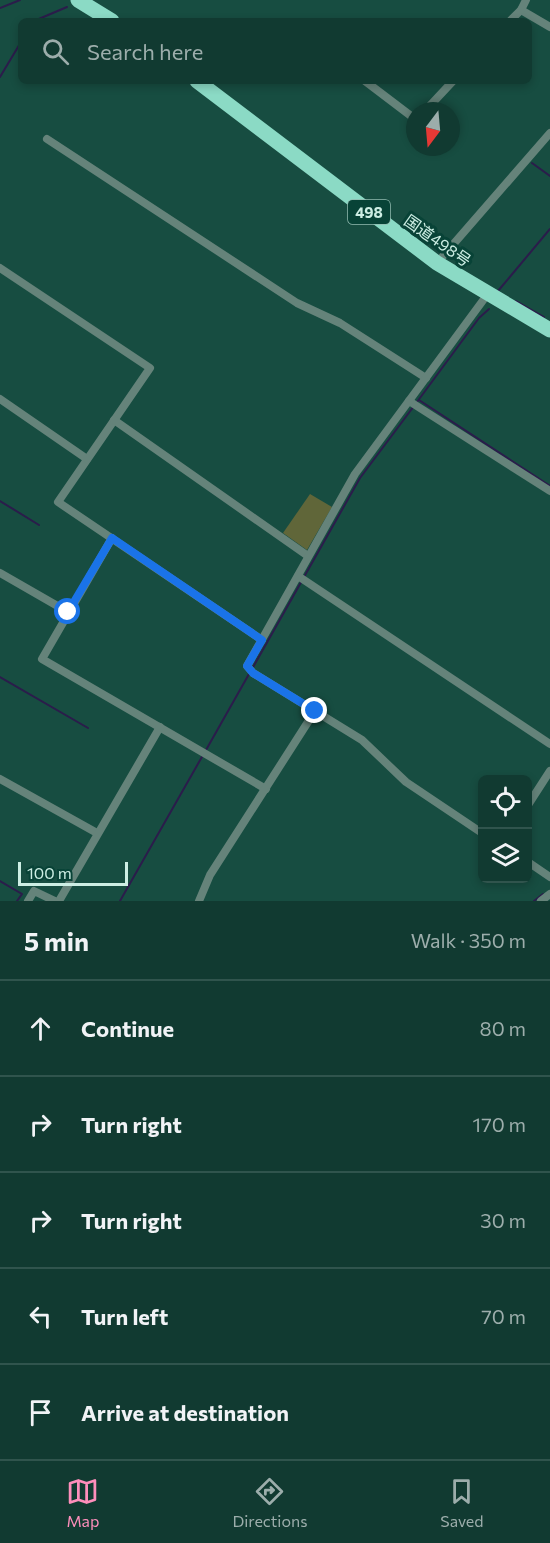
<!DOCTYPE html>
<html lang="en">
<head>
<meta charset="utf-8">
<style>
	body { margin:0; font-family:Commissioner,"Noto Sans JP",sans-serif; background:#1a4139; color:#f1f3f6 }
	.controls { position:absolute; right:18px; bottom:18px; display:grid; overflow:hidden; border-radius:9px; box-shadow:0 3px 9px #0003 }
	.controls button { width:54px; height:54px; display:grid; place-items:center; padding:0; border:0; border-bottom:2px solid #30544d; background:#113a31; color:#f1f3f6; font:30px sans-serif }
	.compass { position:absolute; left:406px; top:102px; width:54px; height:54px; border-radius:50%; background:#113a31; box-shadow:0 3px 9px #0003; rotate:196deg }
	.scale { position:absolute; left:18px; bottom:15px; width:110px; box-sizing:border-box; padding-left:6px; border:3px solid #cdeee4; border-top:0; font-size:16px; line-height:21px; white-space:nowrap; color:#cdeee4; -webkit-text-stroke:4px #084337; paint-order:stroke }
	.stop { position:absolute; width:18px; height:18px; margin:-14px; border:4px solid #1a73e8; border-radius:50%; background:#fff }
	.stop.end { background:#1a73e8; border-color:#fff; box-shadow:0 2px 6px #0008 }
	.list { margin:0; padding:0; list-style:none }
	h2 { display:flex; justify-content:space-between; align-items:center; height:78px; margin:0; padding:0 24px; font-size:26px }
	h2 small { font-size:20px; font-weight:400; color:#9cadab }
	.list li { display:grid; grid-template-columns:39px 1fr auto; gap:18px; align-items:center; box-sizing:border-box; height:96px; padding:0 24px; border-top:2px solid #30544d }
	.list b { display:block; font-size:22px; white-space:nowrap }
	.list em { font-size:20px; font-style:normal; color:#9cadab }
	.icon { flex:none; width:33px; height:33px; fill:none; stroke:currentColor; stroke-width:2; stroke-linecap:round; stroke-linejoin:round }
	.map { position:relative; flex:none; width:550px; height:901px; overflow:hidden }
	.search { position:absolute; background:#113a31; box-shadow:0 3px 9px #0003; left:18px; right:18px; top:18px; height:66px; display:flex; align-items:center; gap:15px; box-sizing:border-box; padding:0 21px; border-radius:9px; color:#9cadab; font-size:22px }
	.sheet { height:558px; background:#113a31 }
	nav { display:flex; justify-content:space-around; align-items:center; box-sizing:border-box; height:84px; border-top:2px solid #30544d; background:#113a31; font-size:16px; color:#9cadab }
	nav a { display:grid; justify-items:center; gap:3px }
	nav .on { color:#fe8ebb }
	.map>svg:first-child { display:block }
	.green { fill:#606639 }
	.lines { fill:none; stroke-linecap:round; stroke-linejoin:round }
	.stream { stroke:#2b1c4b; stroke-width:2 }
	.street { stroke:#65837a; stroke-width:8 }
	.highway { stroke:#8bdac5; stroke-width:15 }
	.route { stroke:#1a73e8; stroke-width:8 }
	.labels { text-anchor:middle; dominant-baseline:central; stroke-width:6; stroke-linejoin:round; paint-order:stroke }
	.shield { fill:#084337; stroke:#92bbb0; stroke-width:1.5 }
	.shield-label { font-size:15px; font-weight:bold; fill:#cdeee4 }
	.street-label { font-size:16px; fill:#cdeee4; stroke:#084337 }
</style>
</head>
<body>
<div class="map">
<svg width="550" height="901" viewBox="0 0 550 901">
	<rect width="100%" height="100%" fill="#174d41"/>
	<polygon class="green" points="310,494 332,507 307,550 283,533"/>
	<g class="lines">
		<g class="stream">
			<polyline points="0,8 20,0"/>
			<polyline points="34,21 67,7"/>
			<polyline points="0,77 21,42"/>
			<polyline points="532,163 550,176"/>
			<polyline points="498,291 550,229"/>
			<polyline points="516,301 544,317"/>
			<polyline points="419,400 550,486"/>
			<polyline points="417,402 479,318 489,309"/>
			<polyline points="0,501 39,525"/>
			<polyline points="252,669 360,478 414,406"/>
			<polyline points="0,677 88,728"/>
			<polyline points="206,750 249,674"/>
			<polyline points="0,881 22,894 17,901"/>
			<polyline points="120,901 203,755"/>
			<polyline points="534,901 543,894"/>
		</g>
		<g class="street">
			<polyline points="521,10 550,27"/>
			<polyline points="510,21 521,10 526,0"/>
			<polyline points="365,81 415,119"/>
			<polyline points="425,111 453,81"/>
			<polyline points="47,139 297,303 340,323 426,378"/>
			<polyline points="437,263 550,133"/>
			<polyline points="0,268 150,368 58,502 262,640"/>
			<polyline points="0,399 87,459"/>
			<polyline points="409,401 550,491"/>
			<polyline points="114,420 308,556"/>
			<polyline points="112,538 42,659 266,789"/>
			<polyline points="0,573 68,612"/>
			<polyline points="298,576 550,744"/>
			<polyline points="0,779 97,833"/>
			<polyline points="528,805 550,771"/>
			<polyline points="482,833 406,782 362,740 253,673 247,666 355,474 487,295"/>
			<polyline points="528,862 550,877"/>
			<polyline points="28,901 34,891 55,901"/>
			<polyline points="59,901 160,727"/>
			<polyline points="199,901 210,875 315,711"/>
			<polyline points="541,901 550,894"/>
		</g>
		<g class="highway">
			<polyline points="78,0 112,21"/>
			<polyline points="197,81 437,263 550,330"/>
		</g>
	</g>
	<g class="lines">
		<polyline class="route" points="68,612 112,538 262,640 247,666 253,673 315,711"/>
	</g>
	<g class="labels">
		<rect class="shield" x="348" y="200" width="42" height="24" rx="4.5"/>
		<g class="shield-label">
			<text x="369" y="212">498</text>
		</g>
		<g class="street-label">
			<text transform="translate(438 240) rotate(35)">国道498号</text>
		</g>
	</g>
</svg>
<div class="controls">
<button><svg class="icon" aria-label="locate" viewBox="0 0 24 24"><circle cx="12" cy="12" r="6"/><path d="M12 2v4M12 18v4M2 12h4M18 12h4"/></svg></button>
<button><svg class="icon" aria-label="layers" viewBox="0 0 24 24"><path d="M12 4l9 5-9 5-9-5zM3 14l9 5 9-5"/></svg></button>
</div>
<svg class="compass" viewBox="-18 -18 36 36"><path d="M0-13l5 13h-10z" fill="#e53935"/><path d="M0 13l5-13h-10z" fill="#9cadab"/></svg>
<div class="scale">100 m</div>
<div class="stop" style="left:68px;top:612px"></div>
<div class="stop end" style="left:315px;top:711px"></div>
<div class="search"><svg class="icon" aria-label="search" viewBox="0 0 24 24"><circle cx="10" cy="10" r="6"/><path d="M15 15l6 6"/></svg>Search here</div>
</div>
<section class="sheet">
<h2>5 min<small>Walk · 350 m</small></h2>
<ul class="list">
<li><svg class="icon" aria-label="ahead" viewBox="0 0 24 24"><path d="M12 20V5M6 11l6-6 6 6"/></svg><div><b>Continue</b></div><em>80 m</em></li>
<li><svg class="icon" aria-label="right" viewBox="0 0 24 24"><path d="M7 20v-9h11M14 6l5 5-5 5"/></svg><div><b>Turn right</b></div><em>170 m</em></li>
<li><svg class="icon" aria-label="right" viewBox="0 0 24 24"><path d="M7 20v-9h11M14 6l5 5-5 5"/></svg><div><b>Turn right</b></div><em>30 m</em></li>
<li><svg class="icon" aria-label="left" viewBox="0 0 24 24"><path d="M17 20v-9H6M10 6l-5 5 5 5"/></svg><div><b>Turn left</b></div><em>70 m</em></li>
<li><svg class="icon" aria-label="arrive" viewBox="0 0 24 24"><path d="M6 21V4h12l-3 4 3 4H6"/></svg><div><b>Arrive at destination</b></div></li>
</ul>
</section>
<nav>
<a class="on"><svg class="icon" aria-label="map" viewBox="0 0 24 24"><path d="M3 6l6-2 6 2 6-2v14l-6 2-6-2-6 2zM9 4v14M15 6v14"/></svg>Map</a>
<a><svg class="icon" aria-label="directions" viewBox="0 0 24 24"><path d="M12 3l9 9-9 9-9-9zM9 14v-3h6M13 9l2 2-2 2"/></svg>Directions</a>
<a><svg class="icon" aria-label="saved" viewBox="0 0 24 24"><path d="M7 4h10v16l-5-4-5 4z"/></svg>Saved</a>
</nav>
</body>
</html>
